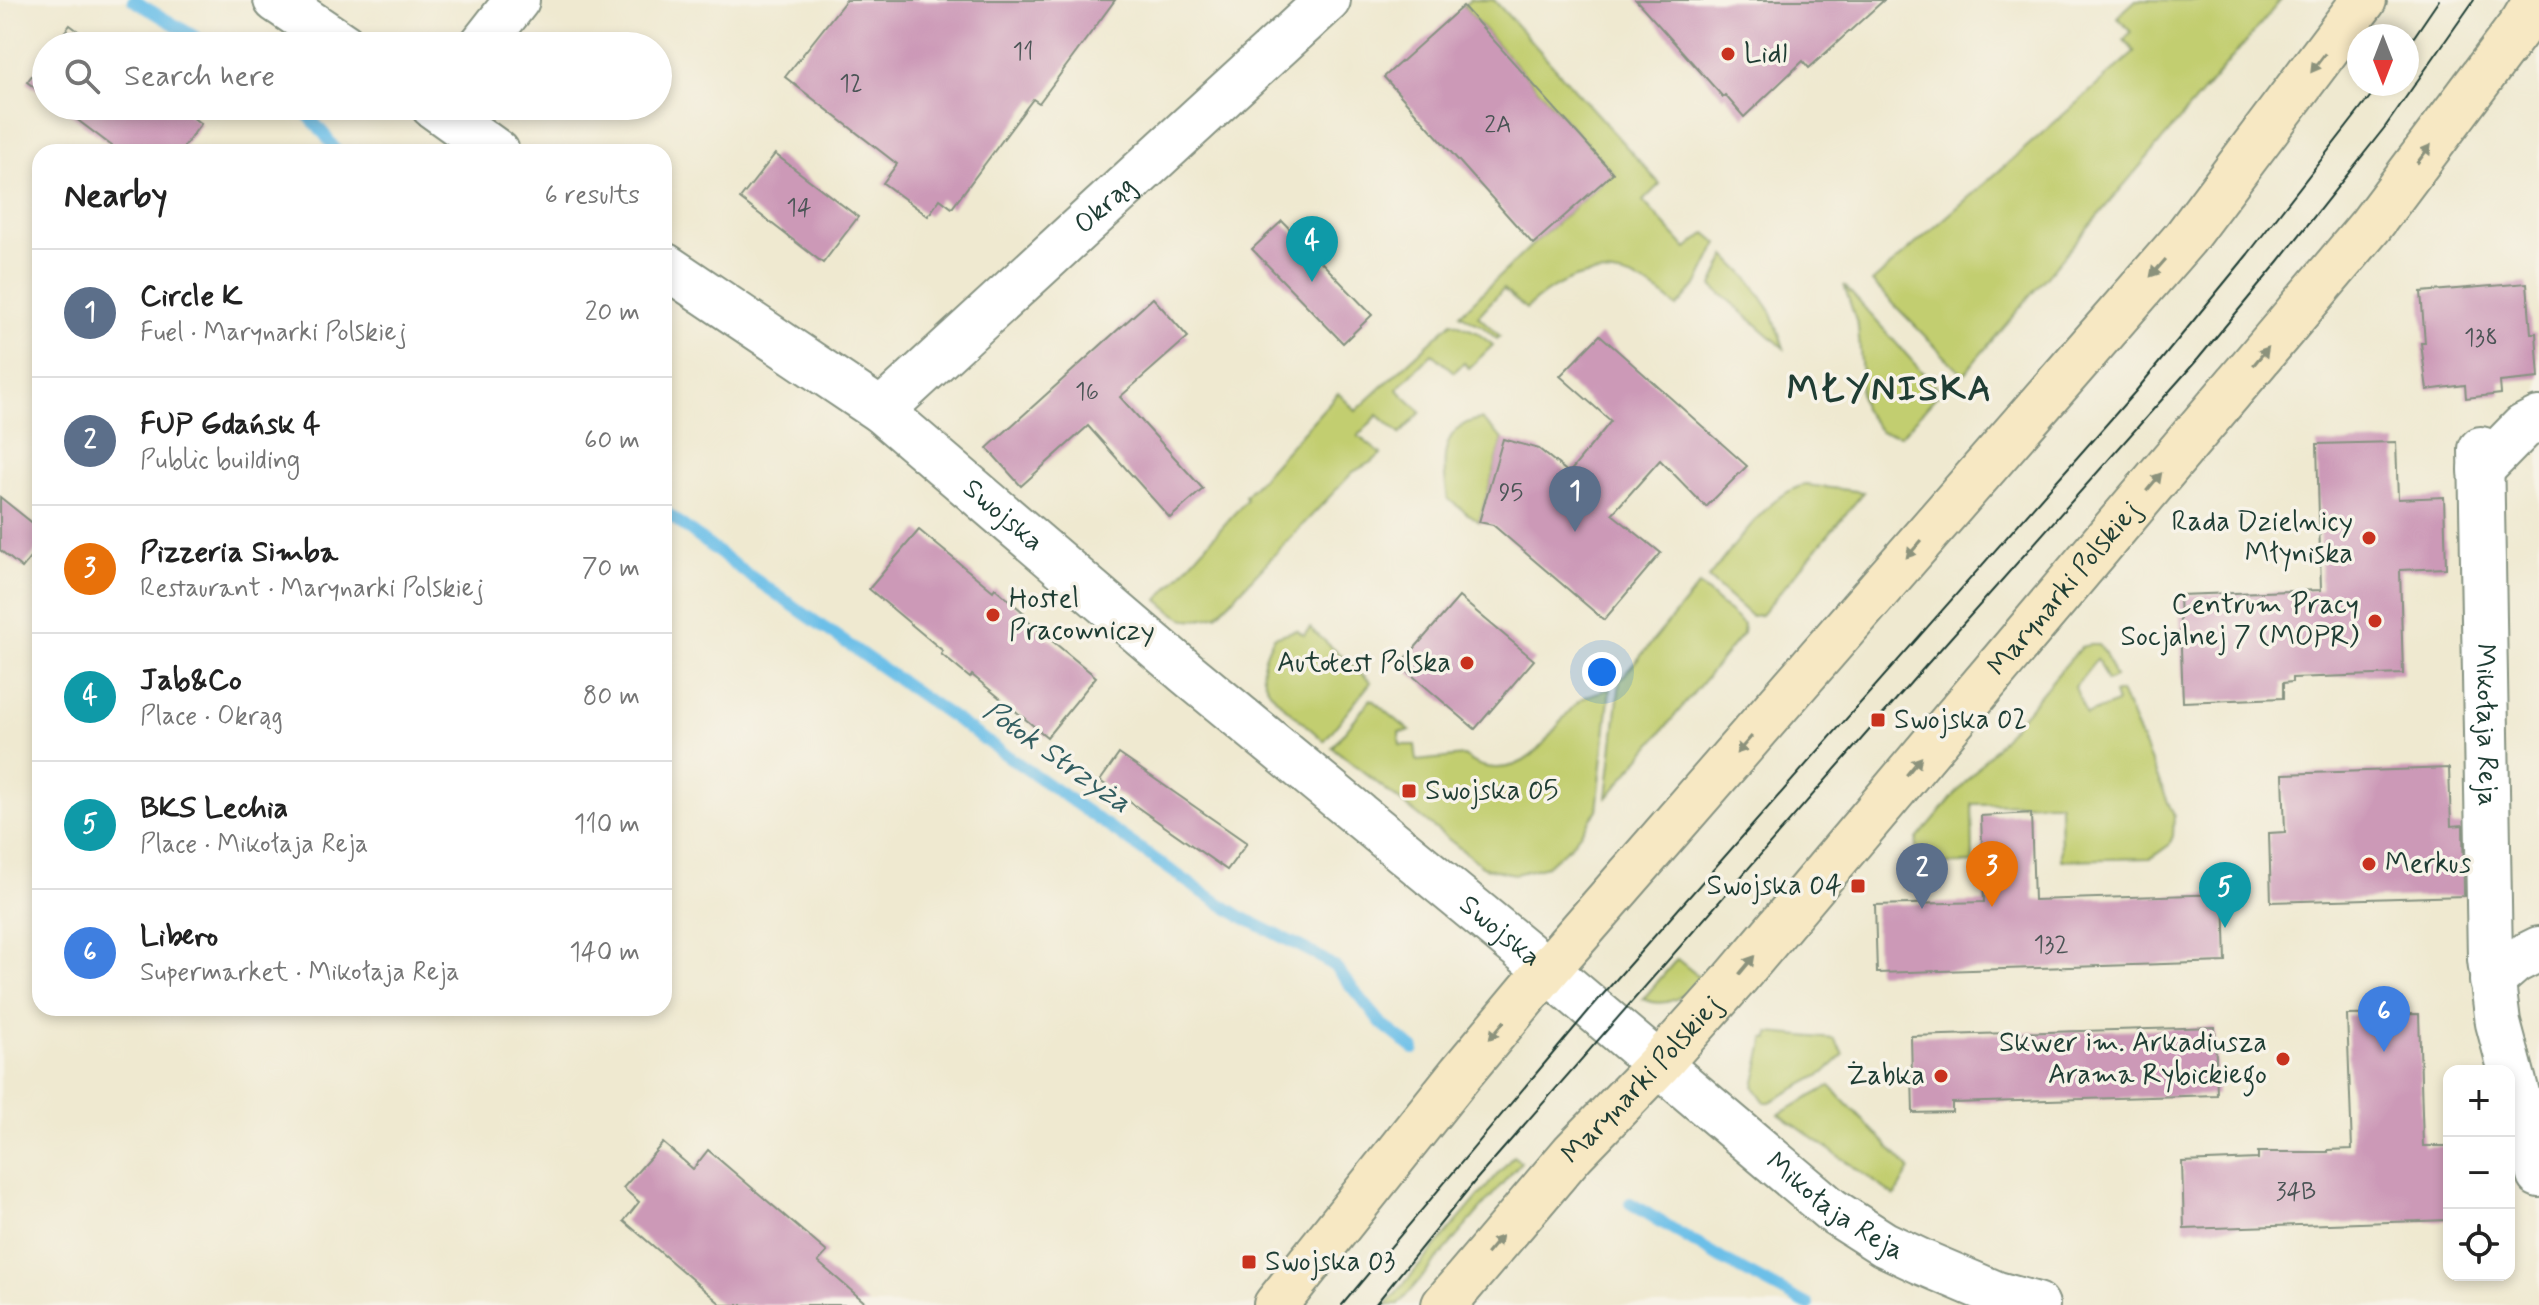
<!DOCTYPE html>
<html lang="en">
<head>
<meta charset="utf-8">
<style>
	body { margin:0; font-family:Mynerve,sans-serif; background:#f2f2f2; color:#222 }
	.controls { position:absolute; right:24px; bottom:24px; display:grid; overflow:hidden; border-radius:16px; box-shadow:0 4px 12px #0003 }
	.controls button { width:72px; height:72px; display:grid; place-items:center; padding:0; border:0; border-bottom:2px solid #e0e0e0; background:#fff; color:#222; font:40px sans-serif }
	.compass { position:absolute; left:2347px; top:24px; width:72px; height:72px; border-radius:50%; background:#fff; box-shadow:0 4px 12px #0003; rotate:180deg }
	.you { position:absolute; left:1602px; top:672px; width:28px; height:28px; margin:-20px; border:6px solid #fff; border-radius:50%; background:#1a73e8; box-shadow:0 0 0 12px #1a73e833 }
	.badge { display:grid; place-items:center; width:52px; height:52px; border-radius:50%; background:#2563eb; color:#fff; font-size:26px; font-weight:700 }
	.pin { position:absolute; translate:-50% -66px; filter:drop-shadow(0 2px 4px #0008) }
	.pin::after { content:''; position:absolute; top:42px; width:28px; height:24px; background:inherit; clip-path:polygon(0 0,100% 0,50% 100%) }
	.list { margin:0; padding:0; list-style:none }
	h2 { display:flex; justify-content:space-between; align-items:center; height:104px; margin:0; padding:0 32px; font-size:34px }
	h2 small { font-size:26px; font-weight:400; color:#767676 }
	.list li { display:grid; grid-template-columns:52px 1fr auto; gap:24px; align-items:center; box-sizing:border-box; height:128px; padding:0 32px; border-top:2px solid #e0e0e0 }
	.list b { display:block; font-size:30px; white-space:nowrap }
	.list p { margin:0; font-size:26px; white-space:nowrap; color:#767676 }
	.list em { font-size:26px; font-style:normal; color:#767676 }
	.icon { flex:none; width:44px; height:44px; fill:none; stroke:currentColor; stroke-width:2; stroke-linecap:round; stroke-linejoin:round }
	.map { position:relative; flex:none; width:2539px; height:1305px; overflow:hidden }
	.search { position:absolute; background:#fff; box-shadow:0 4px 12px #0003; left:32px; top:32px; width:640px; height:88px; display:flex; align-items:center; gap:20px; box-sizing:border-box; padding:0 28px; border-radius:44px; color:#767676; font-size:30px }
	.panel { position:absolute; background:#fff; box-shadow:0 4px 12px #0003; left:32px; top:144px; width:640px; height:872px; border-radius:24px }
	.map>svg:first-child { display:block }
	.green { fill:#c2ce70; stroke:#708652; stroke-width:2 }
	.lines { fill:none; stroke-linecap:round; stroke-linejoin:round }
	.stream { stroke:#6cbfe8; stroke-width:12 }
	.building { fill:#cc99b7 }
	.minor-casing { stroke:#879382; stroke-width:48 }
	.secondary-casing { stroke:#879382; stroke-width:48 }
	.minor { stroke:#fff; stroke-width:44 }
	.secondary { stroke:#f7e8c3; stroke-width:44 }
	.tram { stroke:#1f3d34; stroke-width:2 }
	.oneway { fill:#8b927c }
	.poi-dot { fill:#c8321e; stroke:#f7f3e8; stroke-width:3 }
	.labels { text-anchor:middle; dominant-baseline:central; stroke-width:7; stroke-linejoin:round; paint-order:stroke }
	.number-label { font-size:24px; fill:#4a5455 }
	.poi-label { font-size:28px; fill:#1f3d34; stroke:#f7f3e8; text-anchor:start }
	.street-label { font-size:28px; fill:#1f3d34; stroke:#f7f3e8 }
	.water-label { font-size:30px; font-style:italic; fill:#325e61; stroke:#f7f3e8 }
	.district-label { font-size:36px; font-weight:bold; letter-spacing:2px; fill:#1f3d34; stroke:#f7f3e8 }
</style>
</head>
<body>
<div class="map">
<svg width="2539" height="1305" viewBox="0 0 2539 1305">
	<rect width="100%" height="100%" fill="#f7f3e8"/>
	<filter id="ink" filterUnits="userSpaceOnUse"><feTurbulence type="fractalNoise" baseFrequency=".0125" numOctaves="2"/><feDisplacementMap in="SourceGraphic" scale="16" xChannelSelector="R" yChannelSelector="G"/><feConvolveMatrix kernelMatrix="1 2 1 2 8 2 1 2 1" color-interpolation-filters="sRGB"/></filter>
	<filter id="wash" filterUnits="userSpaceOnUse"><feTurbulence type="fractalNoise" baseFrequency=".006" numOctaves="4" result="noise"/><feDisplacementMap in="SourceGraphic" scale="32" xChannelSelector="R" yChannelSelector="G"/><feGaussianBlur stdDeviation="1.8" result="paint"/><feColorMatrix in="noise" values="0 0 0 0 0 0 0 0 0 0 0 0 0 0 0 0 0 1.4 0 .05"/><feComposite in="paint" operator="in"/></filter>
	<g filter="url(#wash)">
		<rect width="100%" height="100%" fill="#efe9d0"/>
		<g class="green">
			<path d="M1470 0H1494L1660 184 1643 201 1687 249 1706 233 1718 243 1699 282 1677 307C1626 261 1576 262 1526 309L1503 289 1478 316 1500 336 1497 339 1483 327 1460 314 1533 244 1613 173 1463 6Z"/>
			<polygon points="2136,0 2281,0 1963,375 1872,282 2135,52 2124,40 2131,32 2117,17"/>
			<polygon points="1726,256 1749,279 1772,313 1784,348 1712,286"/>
			<polygon points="1844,285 1940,392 1902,435 1881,432 1863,409 1860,393 1862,375 1858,327"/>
			<path d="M1452 322 1476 332 1493 345 1469 368 1464 363 1454 372 1432 353 1397 389 1421 412 1400 434 1378 415 1358 436 1381 454 1373 461 1353 472 1217 615C1185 624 1182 620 1158 600L1247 499 1245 496 1338 393 1356 411Z"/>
			<path d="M1481 419 1503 439 1479 522 1448 499C1443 466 1437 426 1481 419Z"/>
			<path d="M1806 485 1864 492 1761 615 1751 616 1708 578C1731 551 1771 490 1806 485Z"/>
			<polygon points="1699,585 1744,625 1743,633 1607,798 1620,681"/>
			<path d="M1310 628 1371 682 1324 741C1312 730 1299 719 1286 708 1258 683 1256 670 1274 637L1296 630 1304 635Z"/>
			<path d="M2089 645H2099L2105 653 2115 677 2107 681 2097 659 2075 687 2086 715 2117 703 2114 694 2121 692 2174 816 2173 836 2169 845 2151 858 2061 860 2060 803 1972 804 1973 863 1925 865C1916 857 1915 851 1917 839L2081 647Z"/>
			<path d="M1610 689 1597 811 1571 845 1547 866 1515 874 1485 868 1332 747 1371 699 1410 731 1399 732 1400 745H1415L1417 761 1464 756C1474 764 1484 769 1498 768 1538 767 1551 728 1576 704 1585 695 1599 692 1610 689Z"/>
			<path d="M1677 959 1702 979C1686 995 1667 1010 1643 999Z"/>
			<polygon points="1770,1033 1834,1039 1844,1054 1824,1073 1770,1102 1765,1102 1754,1087 1765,1038 1769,1039"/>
			<polygon points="1830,1086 1910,1169 1895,1196 1779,1114"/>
			<polygon points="1513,1156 1521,1162 1398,1305 1386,1305"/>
		</g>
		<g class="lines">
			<g class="stream">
				<polyline points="133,0 211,46"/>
				<polyline points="300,106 325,135 337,152"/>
				<polyline points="664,511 739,568 1202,892 1240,916 1315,954 1335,967 1382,1024 1414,1049"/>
				<polyline points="1630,1203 1722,1259 1808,1305"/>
			</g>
		</g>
		<g id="blocks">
			<g class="building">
				<polygon points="846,0 1115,0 1039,103 1033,99 952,208 940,199 928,216 883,183 897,164 785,77"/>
				<polygon points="1636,0 1884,0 1809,68 1803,61 1744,117 1725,95 1723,97"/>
				<polygon points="1463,6 1613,173 1533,244 1384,77"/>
				<polygon points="70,25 98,46 54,46"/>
				<polygon points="46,57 46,96 27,82"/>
				<polygon points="59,106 178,106 201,124 180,152 120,152"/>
				<polygon points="775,154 858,217 823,263 740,199"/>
				<polygon points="1282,221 1372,315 1343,343 1252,249"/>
				<polygon points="2527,283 2531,333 2536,333 2539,378 2500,382 2501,394 2466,398 2465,385 2427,390 2421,343 2425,343 2421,292"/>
				<polygon points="1153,298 1188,337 1120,397 1203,489 1170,518 1088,426 1021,486 987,448"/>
				<polygon points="1600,335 1747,466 1706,507 1660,460 1612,514 1661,553 1604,620 1493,525 1479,522 1503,439 1539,449 1569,473 1611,421 1560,376"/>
				<polygon points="2396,442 2398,499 2444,497 2446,568 2400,570 2403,674 2292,678 2292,682 2283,683 2283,698 2183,702 2179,595 2321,590 2317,444"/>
				<polygon points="0,497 40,529 40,546 22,568 0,550"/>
				<polygon points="919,530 993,591 995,588 1024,613 1022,616 1096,677 1047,737 972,675 970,678 941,654 943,651 869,589"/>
				<polygon points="1459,597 1534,660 1475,729 1400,665"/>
				<polygon points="1119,754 1247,843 1227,870 1100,781"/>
				<polygon points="2449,768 2451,826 2463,825 2464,896 2271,902 2269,833 2285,832 2283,774"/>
				<polygon points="2031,813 2034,900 2224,894 2226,962 1877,973 1875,905 1984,902 1981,816"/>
				<polygon points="2419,1014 2423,1146 2449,1146 2449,1220 2184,1229 2182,1162 2258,1159 2258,1152 2328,1152 2328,1150 2352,1149 2347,1015"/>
				<polygon points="2215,1027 2217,1095 1952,1103 1952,1112 1913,1113 1911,1036"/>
				<polygon points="663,1143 693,1169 708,1150 827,1252 818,1262 868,1305 722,1305 624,1221 639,1202 623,1188"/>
			</g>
		</g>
	</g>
	<g filter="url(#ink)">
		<use href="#blocks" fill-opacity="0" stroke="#879382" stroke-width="2"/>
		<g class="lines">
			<g class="minor-casing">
				<g id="minor">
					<polyline points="276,0 344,46"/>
					<polyline points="481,46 517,0"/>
					<polyline points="433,106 497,152"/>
					<path id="s1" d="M664 265 881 411 1188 674 1547 970 1831 1210 1884 1244 1922 1262 1997 1294 2037 1305"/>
					<path id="s2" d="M881 411 1328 0"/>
					<path id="s3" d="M2481 449 2490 959 2498 1023 2539 1175"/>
					<polyline points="2481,470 2523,427 2539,419"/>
					<polyline points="2492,981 2515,961 2539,949"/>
				</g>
			</g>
			<g class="secondary-casing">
				<g id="secondary">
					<polyline points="1276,1305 1461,1073 1547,970 2185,238 2364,0"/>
					<path id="s4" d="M1444 1305 1573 1153 1658 1065 1734 980 2371 225 2523 22 2536 0"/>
				</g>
			</g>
			<use href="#minor" class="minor"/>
			<use href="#secondary" class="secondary"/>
			<g class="tram">
				<polyline points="2407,47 2439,0"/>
				<polyline points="1342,1305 1591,1008 2135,392 2248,254 2380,84"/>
				<polyline points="1375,1305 1475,1181 1914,679 2198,359 2279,261 2385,127 2474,0"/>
			</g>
		</g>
		<defs><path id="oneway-solid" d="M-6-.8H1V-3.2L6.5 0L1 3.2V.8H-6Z" transform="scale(2)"/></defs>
		<g class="oneway">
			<use href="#oneway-solid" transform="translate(2318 63) rotate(127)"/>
			<use href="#oneway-solid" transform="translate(2424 154) rotate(-53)"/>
			<use href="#oneway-solid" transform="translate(2158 268) rotate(131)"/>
			<use href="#oneway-solid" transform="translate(2261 356) rotate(-50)"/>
			<use href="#oneway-solid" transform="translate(2154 482) rotate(-50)"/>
			<use href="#oneway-solid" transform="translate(1914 549) rotate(131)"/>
			<use href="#oneway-solid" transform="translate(1744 745) rotate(131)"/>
			<use href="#oneway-solid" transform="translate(1914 766) rotate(-50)"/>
			<use href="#oneway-solid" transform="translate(1747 965) rotate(-50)"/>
			<use href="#oneway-solid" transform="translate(1497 1030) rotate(130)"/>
			<use href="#oneway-solid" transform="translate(1494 1245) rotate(-50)"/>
		</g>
	</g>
	<g class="poi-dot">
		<circle cx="1728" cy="54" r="8"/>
		<circle cx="2369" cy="538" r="8"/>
		<circle cx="993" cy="615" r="8"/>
		<circle cx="2375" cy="621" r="8"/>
		<circle cx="1467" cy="663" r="8"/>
		<rect x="1870" y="712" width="16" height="16" rx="4"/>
		<rect x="1401" y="783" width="16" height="16" rx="4"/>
		<circle cx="2369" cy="864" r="8"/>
		<rect x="1850" y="878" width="16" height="16" rx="4"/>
		<circle cx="2283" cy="1059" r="8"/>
		<circle cx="1941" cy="1076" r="8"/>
		<rect x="1241" y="1254" width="16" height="16" rx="4"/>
	</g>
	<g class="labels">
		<g class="number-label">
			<text x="1023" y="52">11</text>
			<text x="851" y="84">12</text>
			<text x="1498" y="125">2A</text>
			<text x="799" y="208">14</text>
			<text x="2481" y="338">138</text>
			<text x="1087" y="392">16</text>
			<text x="1511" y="493">95</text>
			<text x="2051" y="945">132</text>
			<text x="2296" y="1192">34B</text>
		</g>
		<g class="poi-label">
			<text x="1744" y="54">Lidl</text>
			<text x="2353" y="522" text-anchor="end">Rada Dzielnicy<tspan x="2353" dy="32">Młyniska</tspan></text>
			<text x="1009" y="599">Hostel<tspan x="1009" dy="32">Pracowniczy</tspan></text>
			<text x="2359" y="605" text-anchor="end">Centrum Pracy<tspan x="2359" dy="32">Socjalnej 7 (MOPR)</tspan></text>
			<text x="1451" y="663" text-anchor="end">Autotest Polska</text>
			<text x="1894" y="720">Swojska 02</text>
			<text x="1425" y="791">Swojska 05</text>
			<text x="2385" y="864">Merkus</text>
			<text x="1842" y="886" text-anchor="end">Swojska 04</text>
			<text x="2267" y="1043" text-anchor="end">Skwer im. Arkadiusza<tspan x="2267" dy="32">Arama Rybickiego</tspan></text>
			<text x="1925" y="1076" text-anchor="end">Żabka</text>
			<text x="1265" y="1262">Swojska 03</text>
		</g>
		<g class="street-label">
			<text stroke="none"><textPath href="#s2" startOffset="304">Okrąg</textPath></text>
			<text stroke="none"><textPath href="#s1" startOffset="422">Swojska</textPath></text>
			<text stroke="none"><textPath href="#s4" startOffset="948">Marynarki Polskiej</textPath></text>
			<text stroke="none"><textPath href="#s3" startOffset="276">Mikołaja Reja</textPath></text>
			<text stroke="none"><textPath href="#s1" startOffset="1070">Swojska</textPath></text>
			<text stroke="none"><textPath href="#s4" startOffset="300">Marynarki Polskiej</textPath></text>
			<text stroke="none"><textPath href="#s1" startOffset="1504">Mikołaja Reja</textPath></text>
		</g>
		<g class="water-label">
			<text transform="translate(1057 757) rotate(35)">Potok Strzyża</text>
		</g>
		<g class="district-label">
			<text x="1890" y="390">MŁYNISKA</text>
		</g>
	</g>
</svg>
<div class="controls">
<button>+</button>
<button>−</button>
<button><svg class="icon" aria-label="locate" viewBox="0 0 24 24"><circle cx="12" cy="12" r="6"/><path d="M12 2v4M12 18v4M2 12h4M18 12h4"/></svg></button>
</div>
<svg class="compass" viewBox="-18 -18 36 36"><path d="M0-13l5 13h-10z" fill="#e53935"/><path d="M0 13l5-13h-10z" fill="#767676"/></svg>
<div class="you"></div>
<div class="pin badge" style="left:1575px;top:532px;background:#5c6f8a">1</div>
<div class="pin badge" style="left:1922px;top:909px;background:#5c6f8a">2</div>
<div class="pin badge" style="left:1992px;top:907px;background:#e8710a">3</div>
<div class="pin badge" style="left:1312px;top:282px;background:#0f9aa8">4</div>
<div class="pin badge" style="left:2225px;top:928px;background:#0f9aa8">5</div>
<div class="pin badge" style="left:2384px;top:1052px;background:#3f7fe0">6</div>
<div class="search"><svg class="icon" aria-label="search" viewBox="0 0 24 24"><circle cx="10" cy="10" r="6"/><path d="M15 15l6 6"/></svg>Search here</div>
<section class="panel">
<h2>Nearby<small>6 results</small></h2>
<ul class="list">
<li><span class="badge" style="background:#5c6f8a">1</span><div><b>Circle K</b><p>Fuel · Marynarki Polskiej</p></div><em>20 m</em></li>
<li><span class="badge" style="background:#5c6f8a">2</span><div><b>FUP Gdańsk 4</b><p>Public building</p></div><em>60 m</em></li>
<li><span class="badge" style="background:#e8710a">3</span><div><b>Pizzeria Simba</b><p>Restaurant · Marynarki Polskiej</p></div><em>70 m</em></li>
<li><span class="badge" style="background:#0f9aa8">4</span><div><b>Jab&amp;Co</b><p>Place · Okrąg</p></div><em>80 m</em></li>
<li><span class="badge" style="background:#0f9aa8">5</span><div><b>BKS Lechia</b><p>Place · Mikołaja Reja</p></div><em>110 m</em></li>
<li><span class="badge" style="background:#3f7fe0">6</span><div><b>Libero</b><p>Supermarket · Mikołaja Reja</p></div><em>140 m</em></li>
</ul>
</section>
</div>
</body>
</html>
